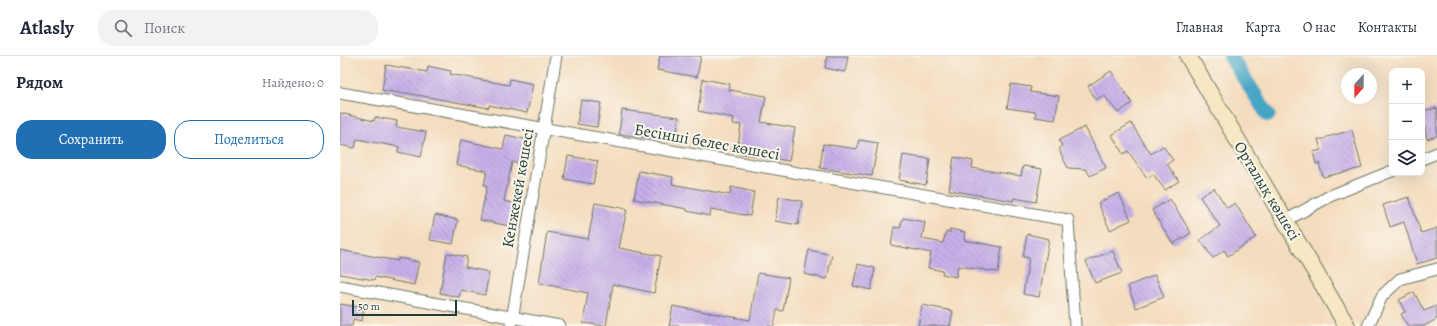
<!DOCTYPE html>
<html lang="ru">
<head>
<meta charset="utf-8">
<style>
	body { margin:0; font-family:Alegreya,serif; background:#f2f2f3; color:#1f2937 }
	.controls { position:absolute; right:12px; top:12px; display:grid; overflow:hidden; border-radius:8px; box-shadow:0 4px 16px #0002 }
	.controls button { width:36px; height:36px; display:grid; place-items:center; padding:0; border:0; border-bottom:1px solid #e0e1e3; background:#fff; color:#1f2937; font:20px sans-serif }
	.compass { position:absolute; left:1001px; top:12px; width:36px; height:36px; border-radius:50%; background:#fff; box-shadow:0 4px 16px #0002; rotate:201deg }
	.scale { position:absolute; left:12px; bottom:10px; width:105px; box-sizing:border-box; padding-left:4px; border:2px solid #1f3d34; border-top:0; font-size:11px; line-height:14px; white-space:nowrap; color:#1f3d34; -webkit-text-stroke:3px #fbf7ec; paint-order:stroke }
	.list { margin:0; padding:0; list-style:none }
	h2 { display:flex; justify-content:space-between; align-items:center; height:52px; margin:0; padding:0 16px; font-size:17px }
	h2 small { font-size:13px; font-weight:400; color:#747a83 }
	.actions { display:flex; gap:8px; padding:12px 16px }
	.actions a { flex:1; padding:9px 0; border:1px solid #1f6fb2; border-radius:16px; text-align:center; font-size:14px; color:#1f6fb2 }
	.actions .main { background:#1f6fb2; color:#fff }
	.icon { flex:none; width:22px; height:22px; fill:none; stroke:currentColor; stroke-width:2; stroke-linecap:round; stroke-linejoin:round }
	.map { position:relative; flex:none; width:1097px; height:270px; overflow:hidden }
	header { display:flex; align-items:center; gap:24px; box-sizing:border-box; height:56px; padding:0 20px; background:#fff; border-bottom:1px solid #e0e1e3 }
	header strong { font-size:19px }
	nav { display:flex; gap:22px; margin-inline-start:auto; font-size:14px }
	.search { width:280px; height:36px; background:#f2f2f3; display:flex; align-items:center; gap:10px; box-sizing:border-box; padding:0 14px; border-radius:16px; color:#747a83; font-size:15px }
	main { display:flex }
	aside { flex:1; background:#fff }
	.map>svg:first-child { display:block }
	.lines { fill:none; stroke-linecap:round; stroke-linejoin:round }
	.canal { stroke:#44a6c4; stroke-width:15 }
	.building { fill:url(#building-back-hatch) }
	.street-casing { stroke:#6a7564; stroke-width:13 }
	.secondary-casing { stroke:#6a7564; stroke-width:18 }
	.street { stroke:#fff; stroke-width:11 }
	.secondary { stroke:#f7e8c3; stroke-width:16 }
	.labels { text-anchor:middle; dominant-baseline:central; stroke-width:4; stroke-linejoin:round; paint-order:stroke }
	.street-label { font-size:16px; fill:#1f3d34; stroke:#fbf7ec }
</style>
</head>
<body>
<header>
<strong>Atlasly</strong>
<div class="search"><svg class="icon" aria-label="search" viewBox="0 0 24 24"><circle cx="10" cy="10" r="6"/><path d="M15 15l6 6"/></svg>Поиск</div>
<nav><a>Главная</a><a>Карта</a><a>О нас</a><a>Контакты</a></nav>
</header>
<main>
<aside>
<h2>Рядом<small>Найдено: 0</small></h2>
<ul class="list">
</ul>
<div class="actions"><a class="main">Сохранить</a><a>Поделиться</a></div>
</aside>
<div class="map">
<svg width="1097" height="270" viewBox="0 0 1097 270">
	<defs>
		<pattern id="building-back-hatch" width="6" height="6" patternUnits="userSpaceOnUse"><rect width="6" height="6" fill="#c7b0e9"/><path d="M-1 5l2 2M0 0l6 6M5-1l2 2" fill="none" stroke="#a190be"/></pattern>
	</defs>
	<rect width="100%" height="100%" fill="#fbf7ec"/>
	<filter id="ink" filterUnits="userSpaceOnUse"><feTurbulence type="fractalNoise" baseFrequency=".025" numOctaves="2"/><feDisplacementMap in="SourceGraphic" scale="8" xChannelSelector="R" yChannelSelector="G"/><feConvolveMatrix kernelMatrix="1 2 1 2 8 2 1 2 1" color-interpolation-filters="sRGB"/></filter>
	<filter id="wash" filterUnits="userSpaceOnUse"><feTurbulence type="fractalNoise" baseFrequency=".012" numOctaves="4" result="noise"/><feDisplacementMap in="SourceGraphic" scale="16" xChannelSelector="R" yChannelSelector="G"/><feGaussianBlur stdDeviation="0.9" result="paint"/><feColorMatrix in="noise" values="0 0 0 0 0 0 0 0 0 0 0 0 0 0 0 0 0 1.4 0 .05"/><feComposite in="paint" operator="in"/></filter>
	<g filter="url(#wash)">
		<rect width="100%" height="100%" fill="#f4dcbe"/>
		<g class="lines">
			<polyline class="canal" points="890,0 928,59"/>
		</g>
		<g id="blocks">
			<g class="building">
				<polygon points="320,0 361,0 357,21 317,14"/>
				<polygon points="487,0 508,0 505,16 485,12"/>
				<polygon points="46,9 87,16 88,10 111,15 110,18 169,29 170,23 193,28 187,57 149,49 149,52 66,37 65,38 42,34"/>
				<polygon points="771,15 792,47 778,57 764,39 756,44 748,30"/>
				<polygon points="363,23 390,28 389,34 426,40 421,66 455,72 449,105 397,97 401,69 393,68 394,62 358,55"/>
				<polygon points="671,28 691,31 690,36 719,40 715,64 695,61 696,56 667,52"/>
				<polygon points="241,44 261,47 257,71 237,68"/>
				<polygon points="1097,52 1097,80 1087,83 1082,55"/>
				<polygon points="282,54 339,61 336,85 279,78"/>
				<polygon points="0,57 34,65 35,61 57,65 56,71 86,76 81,101 58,96 59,91 17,83 15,92 0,89"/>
				<polygon points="791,67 811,98 823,90 833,104 827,108 839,125 825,134 813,118 807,122 788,95 783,98 772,79"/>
				<polygon points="745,71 766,112 750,120 746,113 728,112 720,96 720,91 722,90 719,84"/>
				<polygon points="1012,74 1022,112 983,121 979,107 976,108 973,96 981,94 978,83 985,83 987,81"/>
				<polygon points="166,79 189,84 184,108 172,106 164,145 178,148 174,171 140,164 147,130 144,129 147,115 116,109 121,84 163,93"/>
				<polygon points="519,84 538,87 532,120 480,112 483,88 517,93"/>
				<polygon points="563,99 590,103 586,129 559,124"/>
				<polygon points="228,100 258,105 253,128 224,123"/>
				<polygon points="614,101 633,105 632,112 681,120 683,110 702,113 696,146 674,142 673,145 609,134"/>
				<polygon points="299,115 333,121 332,128 390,139 391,131 414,136 410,160 371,153 370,160 347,155 347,153 294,143"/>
				<polygon points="874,132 887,152 895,147 916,181 888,200 884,194 873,202 860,184 880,170 860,141"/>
				<polygon points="779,137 791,164 770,174 758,147"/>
				<polygon points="439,141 462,145 458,169 435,165"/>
				<polygon points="1069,141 1081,177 1097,172 1097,202 1077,208 1064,166 1050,171 1043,149"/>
				<polygon points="830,143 851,177 833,188 812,154"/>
				<polygon points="255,147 287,153 279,192 321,200 314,237 273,228 266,270 243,267 248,237 199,227 207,176 248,183"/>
				<polygon points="95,159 118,164 113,188 90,184"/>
				<polygon points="563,162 585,166 582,183 603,187 606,176 610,176 610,173 625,176 624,184 662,191 658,216 618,210 616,221 602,218 603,215 588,212 591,197 551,189 554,171 560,172"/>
				<polygon points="687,178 709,183 699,241 683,238 689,202 683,201"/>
				<polygon points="0,194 58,205 58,202 79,206 74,229 35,221 34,224 0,218"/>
				<polygon points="469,194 492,199 487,223 464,218"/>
				<polygon points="773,195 782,217 755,227 746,205"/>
				<polygon points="107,197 127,201 125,211 149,216 145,239 121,234 119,241 100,237"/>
				<polygon points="518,208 535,212 531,234 513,230"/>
				<polygon points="418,217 449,222 443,255 437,254 434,270 329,270 333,250 410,264"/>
				<polygon points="815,219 824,241 796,252 788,230"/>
				<polygon points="1074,236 1084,255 1097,250 1097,263 1084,270 1068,270 1061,258 1065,256 1059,244"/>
				<polygon points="0,248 24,252 22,265 13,263 12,270 0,270"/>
				<polygon points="582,249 613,255 610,270 578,270"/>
			</g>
		</g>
	</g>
	<g filter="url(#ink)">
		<use href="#blocks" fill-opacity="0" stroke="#6a7564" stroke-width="1"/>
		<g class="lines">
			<g class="street-casing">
				<g id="street">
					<polyline points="0,37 728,164 735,270"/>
					<polyline points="1082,103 1097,97"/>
					<polyline points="945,165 990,140 1052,115"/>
					<polyline points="0,230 220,270"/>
					<polyline points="171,270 216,0"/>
					<polyline points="1028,270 1042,240 1060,223 1097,213"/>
				</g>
			</g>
			<g class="secondary-casing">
				<polyline id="secondary" points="848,0 1007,270"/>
			</g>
			<use href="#street" class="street"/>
			<use href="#secondary" class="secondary"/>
		</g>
	</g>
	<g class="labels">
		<g class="street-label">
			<text transform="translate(367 86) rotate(10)">Бесінші белес көшесі</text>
			<text transform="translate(178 132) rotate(-80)">Кенжекей көшесі</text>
			<text transform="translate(927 135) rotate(59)">Орталық көшесі</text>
		</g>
	</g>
</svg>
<div class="controls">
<button>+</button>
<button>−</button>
<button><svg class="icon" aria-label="layers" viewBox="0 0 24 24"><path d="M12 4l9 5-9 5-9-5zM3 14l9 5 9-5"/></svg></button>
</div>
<svg class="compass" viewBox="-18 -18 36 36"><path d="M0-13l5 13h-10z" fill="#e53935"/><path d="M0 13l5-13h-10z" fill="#747a83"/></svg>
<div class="scale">50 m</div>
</div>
</main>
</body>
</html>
